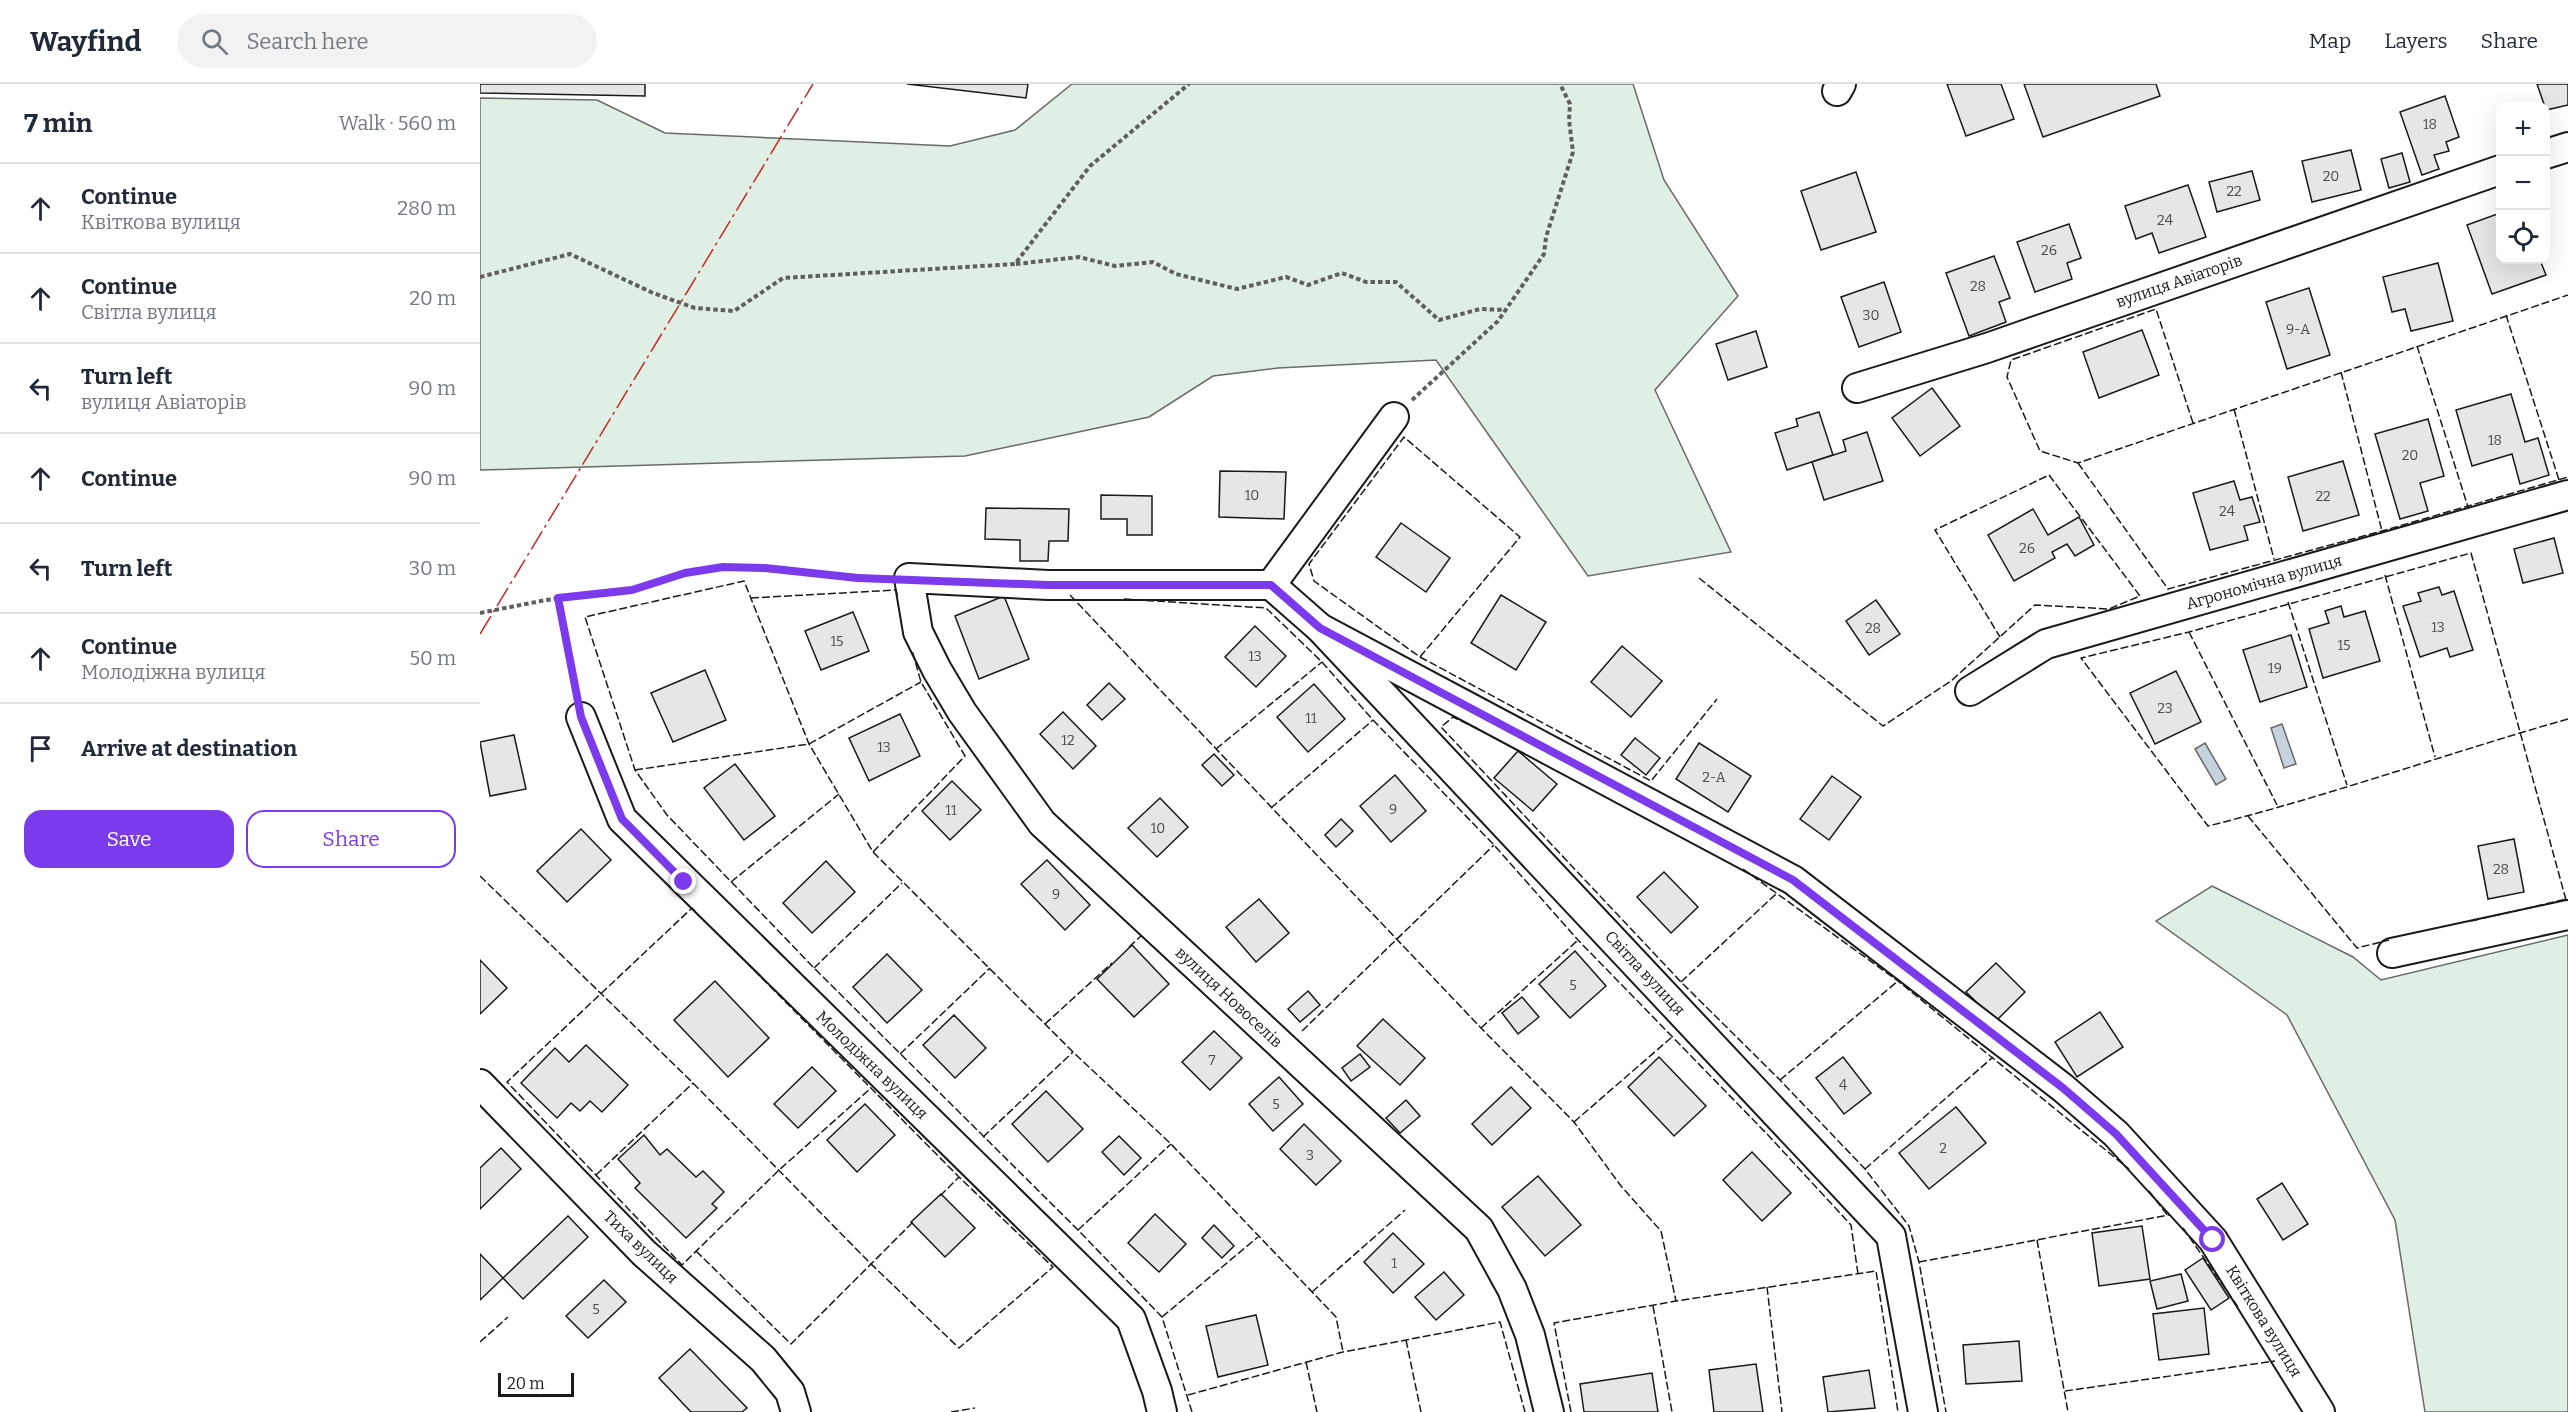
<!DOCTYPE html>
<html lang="en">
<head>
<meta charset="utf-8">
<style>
	body { margin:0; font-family:Bitter,serif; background:#f2f2f3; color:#1f2937 }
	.controls { position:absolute; right:18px; top:18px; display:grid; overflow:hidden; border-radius:12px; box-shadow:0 6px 24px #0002 }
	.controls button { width:54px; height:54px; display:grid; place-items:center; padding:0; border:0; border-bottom:2px solid #e0e1e3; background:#fff; color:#1f2937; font:30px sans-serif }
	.scale { position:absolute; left:18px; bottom:15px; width:76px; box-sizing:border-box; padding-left:6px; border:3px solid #1a1a1a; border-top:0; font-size:16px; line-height:21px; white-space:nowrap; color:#1a1a1a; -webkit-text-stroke:4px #fff; paint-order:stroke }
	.stop { position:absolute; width:18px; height:18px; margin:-14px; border:4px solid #7c3aed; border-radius:50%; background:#fff }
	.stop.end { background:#7c3aed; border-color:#fff; box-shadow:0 2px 6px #0008 }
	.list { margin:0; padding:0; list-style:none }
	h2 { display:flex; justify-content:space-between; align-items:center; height:78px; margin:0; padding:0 24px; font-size:26px }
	h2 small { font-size:20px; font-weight:400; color:#747a83 }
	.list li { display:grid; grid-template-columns:39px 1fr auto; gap:18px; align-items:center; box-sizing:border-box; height:90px; padding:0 24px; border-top:2px solid #e0e1e3 }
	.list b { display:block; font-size:22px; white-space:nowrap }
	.list p { margin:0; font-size:20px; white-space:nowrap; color:#747a83 }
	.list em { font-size:20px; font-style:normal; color:#747a83 }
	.actions { display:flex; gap:12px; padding:18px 24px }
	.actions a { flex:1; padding:14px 0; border:2px solid #7c3aed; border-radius:18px; text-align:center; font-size:21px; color:#7c3aed }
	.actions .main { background:#7c3aed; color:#fff }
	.icon { flex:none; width:33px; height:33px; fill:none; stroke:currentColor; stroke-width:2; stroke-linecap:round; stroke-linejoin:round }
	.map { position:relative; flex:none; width:2088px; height:1328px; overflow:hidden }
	header { display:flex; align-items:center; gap:36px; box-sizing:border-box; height:84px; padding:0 30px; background:#fff; border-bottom:2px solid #e0e1e3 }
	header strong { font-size:28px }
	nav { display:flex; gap:33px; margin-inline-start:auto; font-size:21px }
	.search { width:420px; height:54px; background:#f2f2f3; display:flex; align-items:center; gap:15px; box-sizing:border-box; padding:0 21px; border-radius:33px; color:#747a83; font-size:22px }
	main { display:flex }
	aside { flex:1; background:#fff }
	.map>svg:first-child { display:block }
	.green { fill:#e0efe3; stroke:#6a6a6a; stroke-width:1.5 }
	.water { fill:#c6d2dc; stroke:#6a6a6a; stroke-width:1.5 }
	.building { fill:#e6e6e6; stroke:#1a1a1a; stroke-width:1.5 }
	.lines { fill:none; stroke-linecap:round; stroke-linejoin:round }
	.minor-casing { stroke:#1a1a1a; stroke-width:32 }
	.path { stroke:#5f5f5f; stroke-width:4; stroke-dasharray:4.5 3; stroke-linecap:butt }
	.minor { stroke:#fff; stroke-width:28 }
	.fence { stroke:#1a1a1a; stroke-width:1.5; stroke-dasharray:8 3; stroke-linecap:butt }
	.power { stroke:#c62828; stroke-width:1.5; stroke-dasharray:21 4.5 3 4.5; stroke-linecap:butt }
	.route { stroke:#7c3aed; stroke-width:8 }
	.labels { text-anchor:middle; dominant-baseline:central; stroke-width:4.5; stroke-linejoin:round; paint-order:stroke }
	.number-label { font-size:14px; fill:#4d4d4d }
	.street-label { font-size:16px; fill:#1a1a1a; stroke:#fff }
</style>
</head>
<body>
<header>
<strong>Wayfind</strong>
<div class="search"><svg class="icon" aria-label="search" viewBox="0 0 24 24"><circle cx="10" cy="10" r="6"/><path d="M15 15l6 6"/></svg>Search here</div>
<nav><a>Map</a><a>Layers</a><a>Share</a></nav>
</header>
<main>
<aside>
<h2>7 min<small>Walk · 560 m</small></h2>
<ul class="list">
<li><svg class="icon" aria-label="ahead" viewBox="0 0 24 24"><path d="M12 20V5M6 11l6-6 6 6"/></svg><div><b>Continue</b><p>Квіткова вулиця</p></div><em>280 m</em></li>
<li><svg class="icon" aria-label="ahead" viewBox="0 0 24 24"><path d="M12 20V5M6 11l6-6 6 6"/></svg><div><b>Continue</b><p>Світла вулиця</p></div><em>20 m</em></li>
<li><svg class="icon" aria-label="left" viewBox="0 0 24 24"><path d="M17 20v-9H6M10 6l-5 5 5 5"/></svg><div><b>Turn left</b><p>вулиця Авіаторів</p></div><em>90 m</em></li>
<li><svg class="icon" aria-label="ahead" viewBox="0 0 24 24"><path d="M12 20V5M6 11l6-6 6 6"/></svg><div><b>Continue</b></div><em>90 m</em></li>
<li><svg class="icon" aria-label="left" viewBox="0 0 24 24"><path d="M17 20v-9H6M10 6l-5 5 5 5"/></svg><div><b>Turn left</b></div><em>30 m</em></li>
<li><svg class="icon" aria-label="ahead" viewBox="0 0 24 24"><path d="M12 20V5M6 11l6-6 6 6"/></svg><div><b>Continue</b><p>Молодіжна вулиця</p></div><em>50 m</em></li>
<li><svg class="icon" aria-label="arrive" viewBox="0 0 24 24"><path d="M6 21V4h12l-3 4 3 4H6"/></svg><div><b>Arrive at destination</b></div></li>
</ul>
<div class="actions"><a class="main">Save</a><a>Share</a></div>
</aside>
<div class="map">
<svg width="2088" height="1328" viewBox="0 0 2088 1328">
	<rect width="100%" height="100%" fill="#fff"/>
	<g class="green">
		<polygon points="592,0 1153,0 1184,96 1258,212 1175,306 1251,468 1108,492 956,276 798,284 733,292 669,333 485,372 0,386 0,14 117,16 185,49 470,62 535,46"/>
		<polygon points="1732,802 1873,873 1901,896 2088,851 2088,1328 1945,1328 1915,1136 1807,931 1676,837"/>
	</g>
	<g class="water">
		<polygon points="1802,640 1816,680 1804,684 1791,644"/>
		<polygon points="1725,659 1746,695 1736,701 1715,665"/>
	</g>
	<g class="building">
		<polygon points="0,0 165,0 165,12 0,9"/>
		<polygon points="427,0 548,0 546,14"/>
		<polygon points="1467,0 1521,0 1534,35 1486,52"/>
		<polygon points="1544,0 1676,0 1680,12 1563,53"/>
		<polygon points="2057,0 2088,0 2088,21 2066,26"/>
		<polygon points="1965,12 1979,53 1966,58 1969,67 1954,71 1959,85 1942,91 1920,28"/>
		<polygon points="1871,66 1881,106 1832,118 1822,77"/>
		<polygon points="1922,69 1930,98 1909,104 1901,75"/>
		<polygon points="1772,87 1780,116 1737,128 1729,98"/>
		<polygon points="1376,88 1396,148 1341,166 1321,107"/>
		<polygon points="1708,101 1726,153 1679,169 1672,149 1656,155 1645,122"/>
		<polygon points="2020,129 2020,176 2060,176 2066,191 2012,210 1987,141"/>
		<polygon points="1589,140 1601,174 1587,179 1592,195 1555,208 1537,158"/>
		<polygon points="1514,172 1530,214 1519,218 1526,238 1489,252 1466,189"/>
		<polygon points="1958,179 1973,237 1931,247 1925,225 1912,228 1903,193"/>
		<polygon points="1404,198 1421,248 1379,263 1361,213"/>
		<polygon points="1829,204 1850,271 1807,285 1786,218"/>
		<polygon points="1662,246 1679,291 1619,314 1603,268"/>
		<polygon points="1276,247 1287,283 1248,296 1236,260"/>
		<polygon points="1452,304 1480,342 1440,372 1412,334"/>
		<polygon points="2031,310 2045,358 2058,354 2069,391 2040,400 2032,370 1992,382 1976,326"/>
		<polygon points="1339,328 1353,371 1307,386 1295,349 1318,342 1316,335"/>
		<polygon points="1948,335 1964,392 1940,399 1948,427 1920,435 1895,350"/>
		<polygon points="1387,348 1403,397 1344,416 1332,378 1366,367 1363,356"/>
		<polygon points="1863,377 1879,431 1823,447 1808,393"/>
		<polygon points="740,387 806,388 804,435 739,433"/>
		<polygon points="1754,397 1760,416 1772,413 1780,438 1764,442 1768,456 1730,466 1713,409"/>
		<polygon points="621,411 672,412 672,451 647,451 647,435 621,435"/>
		<polygon points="506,424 589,425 588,457 569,457 568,477 540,477 540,456 505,455"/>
		<polygon points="1553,425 1568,451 1599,433 1614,461 1595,472 1587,460 1572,468 1575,474 1534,497 1508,451"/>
		<polygon points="921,439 970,474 946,508 896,473"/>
		<polygon points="2074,454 2083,489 2043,499 2034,465"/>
		<polygon points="1959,503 1962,511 1974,507 1993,566 1970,573 1967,564 1940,573 1923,522 1941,517 1938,509"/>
		<polygon points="1021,511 1066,538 1036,586 991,559"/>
		<polygon points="524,512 549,575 499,595 475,532"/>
		<polygon points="1396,516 1420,550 1389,571 1366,537"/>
		<polygon points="1861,522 1864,533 1885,527 1900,577 1843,594 1829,545 1849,539 1845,527"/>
		<polygon points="373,528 389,567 341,586 325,547"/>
		<polygon points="775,542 806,572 776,603 745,573"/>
		<polygon points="1811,551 1827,603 1780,618 1763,566"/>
		<polygon points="1142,562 1182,597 1151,633 1111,598"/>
		<polygon points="225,586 246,636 193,658 171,609"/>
		<polygon points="1696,587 1721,638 1675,660 1650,609"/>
		<polygon points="629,599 645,615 622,636 607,621"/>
		<polygon points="834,600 865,635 828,668 797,633"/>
		<polygon points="583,628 616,662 593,685 560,650"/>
		<polygon points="420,630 440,672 389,697 369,654"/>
		<polygon points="34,651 46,705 10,712 0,658"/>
		<polygon points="1155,654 1180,674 1166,691 1141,671"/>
		<polygon points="1219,659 1271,692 1248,728 1196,695"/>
		<polygon points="1038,667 1077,700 1053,727 1014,694"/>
		<polygon points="734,670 754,691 742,702 722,681"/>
		<polygon points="255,680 295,732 264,756 224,704"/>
		<polygon points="915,691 946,727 911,758 880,722"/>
		<polygon points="1352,692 1381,713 1349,756 1320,735"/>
		<polygon points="472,697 501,726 470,756 442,727"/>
		<polygon points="680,714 708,743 677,773 648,744"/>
		<polygon points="861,735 873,747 856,763 845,751"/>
		<polygon points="101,745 131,776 87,818 57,787"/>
		<polygon points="2034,755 2044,808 2008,815 1998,762"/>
		<polygon points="567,776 610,821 585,846 541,800"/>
		<polygon points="346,777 375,808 332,849 303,819"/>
		<polygon points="1184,788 1218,823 1191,849 1157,813"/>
		<polygon points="779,815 809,849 776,878 746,843"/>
		<polygon points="652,861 689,900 654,933 617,895"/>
		<polygon points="1095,867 1126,902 1090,934 1059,900"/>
		<polygon points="407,870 442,906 407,939 373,903"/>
		<polygon points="0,876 27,904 0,930"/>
		<polygon points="1516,879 1545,908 1516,937 1486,908"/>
		<polygon points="235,897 289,954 248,993 194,936"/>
		<polygon points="828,907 840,921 820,938 808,925"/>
		<polygon points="1042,913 1059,933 1038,950 1022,929"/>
		<polygon points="1620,928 1643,963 1597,993 1575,958"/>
		<polygon points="474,931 506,964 475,994 443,961"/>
		<polygon points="903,935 945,974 920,1001 877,962"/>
		<polygon points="734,947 762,974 730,1006 702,978"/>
		<polygon points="106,961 148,1001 122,1028 110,1017 100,1027 91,1019 77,1034 41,999 75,964 89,978"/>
		<polygon points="880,970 890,983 871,997 862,984"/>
		<polygon points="1179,973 1226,1022 1194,1052 1148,1003"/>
		<polygon points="1363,973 1391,1009 1364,1030 1336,994"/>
		<polygon points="332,983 356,1007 318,1044 294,1020"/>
		<polygon points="799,993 823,1020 793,1047 769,1020"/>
		<polygon points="1031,1003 1051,1024 1012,1061 992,1040"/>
		<polygon points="566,1007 603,1045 568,1078 532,1040"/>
		<polygon points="926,1016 940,1032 920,1049 906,1034"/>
		<polygon points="385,1020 415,1051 377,1088 347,1056"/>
		<polygon points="1476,1023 1506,1059 1449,1105 1419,1069"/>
		<polygon points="824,1040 861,1077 836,1101 800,1065"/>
		<polygon points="164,1051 180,1071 187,1065 216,1093 223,1087 244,1108 232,1120 237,1124 206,1154 155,1104 160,1099 138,1075"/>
		<polygon points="639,1052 661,1074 644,1091 622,1068"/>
		<polygon points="21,1064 41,1085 0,1125 0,1084"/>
		<polygon points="1272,1068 1311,1109 1282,1137 1243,1096"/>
		<polygon points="1058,1092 1101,1141 1065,1172 1022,1123"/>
		<polygon points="1802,1099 1828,1140 1803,1156 1777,1115"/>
		<polygon points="461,1110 495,1144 465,1173 431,1138"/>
		<polygon points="675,1130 706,1160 679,1188 648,1159"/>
		<polygon points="88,1132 108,1153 43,1215 23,1194"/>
		<polygon points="734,1141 754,1162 742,1174 722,1154"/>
		<polygon points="1662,1142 1670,1195 1619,1202 1612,1149"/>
		<polygon points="913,1149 944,1180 913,1209 884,1178"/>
		<polygon points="0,1170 23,1194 0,1216"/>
		<polygon points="1723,1174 1749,1214 1731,1226 1705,1186"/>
		<polygon points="964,1188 984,1211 956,1236 935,1213"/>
		<polygon points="1701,1190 1708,1217 1677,1225 1670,1197"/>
		<polygon points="124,1196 146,1218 108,1254 86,1232"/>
		<polygon points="1724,1224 1729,1270 1679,1276 1673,1230"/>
		<polygon points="776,1231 788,1281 738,1293 726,1242"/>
		<polygon points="1539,1257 1542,1297 1486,1300 1483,1261"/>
		<polygon points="210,1265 267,1324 262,1328 211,1328 179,1294"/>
		<polygon points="1276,1280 1283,1328 1234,1328 1229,1286"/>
		<polygon points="1389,1286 1395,1324 1348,1328 1343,1293"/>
		<polygon points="1172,1289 1178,1328 1104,1328 1100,1300"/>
	</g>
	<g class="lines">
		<g class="minor-casing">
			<g id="minor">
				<polyline points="1357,7 1361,0"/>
				<polyline points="2066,70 2088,63"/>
				<polyline points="1377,304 1507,264 2020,86"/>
				<polyline points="791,501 568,501 429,494 438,548 457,586 482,628 562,739 999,1145 1032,1205 1050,1251 1069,1328"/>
				<polyline points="791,501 840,544 1411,1152 1443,1328"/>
				<polyline points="791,501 914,333"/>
				<polyline points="840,544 1313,796 1583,1004 1636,1050 1733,1156 1840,1328"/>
				<polyline points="1490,607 1566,560 2088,411"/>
				<polyline points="101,633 142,735 651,1235 677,1307 682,1328"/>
				<polyline points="1912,869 2088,831"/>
				<polyline points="0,1000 164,1169 283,1275 310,1308 316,1328"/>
			</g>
		</g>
		<g class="path">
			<polyline points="536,180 599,173 635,182 673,178 696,190 757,205 806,193 828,201 862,189 886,198 916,198 959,236 1000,225 1025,226"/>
			<polyline points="0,193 90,170 173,209 215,224 254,227 303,194 535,180 610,82 709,0"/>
			<polyline points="932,316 1018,237 1064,170 1066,153 1093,68 1089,36 1090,20 1080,0"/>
			<polyline points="78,514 97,609"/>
			<polyline points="0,529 66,516 152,506 205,489 243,483 405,494"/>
		</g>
		<use href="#minor" class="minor"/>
		<g class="fence">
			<polyline points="2026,231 2079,396"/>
			<polyline points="1937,262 1988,423"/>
			<polyline points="1861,288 1902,447"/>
			<polyline points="1754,325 1794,475"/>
			<polyline points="1713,339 1676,225 1531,276 1527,293 1560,367 1598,379 2088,211"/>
			<polyline points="1598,379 1688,505 1902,447 2088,393"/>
			<polyline points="1905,491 1955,673"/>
			<polyline points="1219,494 1403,642 1471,597 1555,521 1629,525 1660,512 1569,391 1455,446 1520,553"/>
			<polyline points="590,511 1001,944 1094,1038 1141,1102 1181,1147 1196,1217"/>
			<polyline points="271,514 416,506 418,514"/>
			<polyline points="644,515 786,524 842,578 893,636 1014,761 1098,856 1288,1051 1371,1141 1378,1190"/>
			<polyline points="1808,518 1867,701"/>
			<polyline points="1709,548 1797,721"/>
			<polyline points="940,573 1040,453 924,353 829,480 834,497 940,573 1171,697 1237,615"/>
			<polyline points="998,645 973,633 961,643 1201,898 1300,996 1385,1085 1429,1142 1439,1178 1466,1328"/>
			<polyline points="736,665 842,578"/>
			<polyline points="155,686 329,660 441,598"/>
			<polyline points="791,724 893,636"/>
			<polyline points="1768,732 1877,864 1909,856"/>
			<polyline points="393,768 485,672 441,598 432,566"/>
			<polyline points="1263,785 1418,897 1649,1085"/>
			<polyline points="0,792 213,999 390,1179 479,1264 573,1183 479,1093 268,880"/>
			<polyline points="251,798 359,710"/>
			<path d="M2086 816 1991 469 1709 548 1601 574 1728 742C1849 712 1968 669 2088 635"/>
			<polyline points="215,827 212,824 27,998 202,1181 298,1087 391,1004"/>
			<polyline points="1991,837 2087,815"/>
			<polyline points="649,863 661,852"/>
			<polyline points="334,884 422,799"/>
			<polyline points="1201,898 1296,810"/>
			<polyline points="565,940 632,879"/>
			<polyline points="1001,944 1098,856"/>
			<polyline points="822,947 1014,761"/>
			<polyline points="420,970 510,884"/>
			<polyline points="1300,996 1418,897"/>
			<polyline points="1094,1038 1192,953"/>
			<polyline points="503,1053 593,968"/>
			<polyline points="1385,1085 1513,973"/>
			<polyline points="116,1091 213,999"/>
			<polyline points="1669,1107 1688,1132"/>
			<polyline points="460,1112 479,1093"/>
			<polyline points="1703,1144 1758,1223"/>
			<polyline points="598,1146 691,1060"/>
			<polyline points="1557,1156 1588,1328"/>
			<polyline points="216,1167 311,1260 434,1137"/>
			<polyline points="1439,1178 1689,1131"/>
			<polyline points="1287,1203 1302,1328"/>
			<polyline points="832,1208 925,1126"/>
			<polyline points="1173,1222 1192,1328"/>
			<polyline points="682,1233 778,1153"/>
			<polyline points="926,1256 941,1328"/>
			<polyline points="0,1258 28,1233"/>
			<polyline points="826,1278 837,1328"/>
			<polyline points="1585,1307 1795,1277"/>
			<polyline points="708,1311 863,1268 1020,1238 1045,1328"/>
			<polyline points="471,1328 495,1324"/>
			<polyline points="712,1328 682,1233 598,1146 334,884 187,731 155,686 105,533 264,497 329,660 393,768 593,968 691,1060 856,1233 863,1268"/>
			<polyline points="1091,1328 1074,1239 1196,1217 1396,1187 1418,1328"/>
		</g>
		<polyline class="power" points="0,550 333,0"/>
	</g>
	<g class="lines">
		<polyline class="route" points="204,798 142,735 101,633 78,514 152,506 205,489 243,483 285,484 378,494 568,501 791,501 840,544 1313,796 1583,1004 1636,1050 1733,1156"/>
	</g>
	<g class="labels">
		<g class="number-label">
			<text x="1950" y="40">18</text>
			<text x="1851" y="92">20</text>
			<text x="1754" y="107">22</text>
			<text x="1685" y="136">24</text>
			<text x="1569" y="166">26</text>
			<text x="1498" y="202">28</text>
			<text x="1391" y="231">30</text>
			<text x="1818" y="245">9-А</text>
			<text x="2015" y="356">18</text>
			<text x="1930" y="371">20</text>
			<text x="772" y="411">10</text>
			<text x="1843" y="412">22</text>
			<text x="1747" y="427">24</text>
			<text x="1547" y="464">26</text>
			<text x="1958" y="543">13</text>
			<text x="1393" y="544">28</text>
			<text x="357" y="557">15</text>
			<text x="1864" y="561">15</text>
			<text x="775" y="572">13</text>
			<text x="1795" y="584">19</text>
			<text x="1685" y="624">23</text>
			<text x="831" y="634">11</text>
			<text x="588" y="656">12</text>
			<text x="404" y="663">13</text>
			<text x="1234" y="693">2-А</text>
			<text x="913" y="725">9</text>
			<text x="471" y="726">11</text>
			<text x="678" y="744">10</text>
			<text x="2021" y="785">28</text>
			<text x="576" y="810">9</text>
			<text x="1093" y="901">5</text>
			<text x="732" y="976">7</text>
			<text x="1363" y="1001">4</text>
			<text x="796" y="1020">5</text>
			<text x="1463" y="1064">2</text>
			<text x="830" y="1071">3</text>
			<text x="914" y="1179">1</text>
			<text x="116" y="1225">5</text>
		</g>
		<g class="street-label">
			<text transform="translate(1699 197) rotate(-19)">вулиця Авіаторів</text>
			<text transform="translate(1784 498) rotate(-16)">Агрономічна вулиця</text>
			<text transform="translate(1165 889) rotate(47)">Світла вулиця</text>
			<text transform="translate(749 913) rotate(43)">вулиця Новоселів</text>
			<text transform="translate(392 981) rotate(44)">Молодіжна вулиця</text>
			<text transform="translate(161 1163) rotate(44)">Тиха вулиця</text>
			<text transform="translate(1784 1237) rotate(58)">Квіткова вулиця</text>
		</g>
	</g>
</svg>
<div class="controls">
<button>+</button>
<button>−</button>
<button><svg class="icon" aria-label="locate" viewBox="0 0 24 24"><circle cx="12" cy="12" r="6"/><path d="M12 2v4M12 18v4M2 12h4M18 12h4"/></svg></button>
</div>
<div class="scale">20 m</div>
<div class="stop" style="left:1733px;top:1156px"></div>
<div class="stop end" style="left:204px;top:798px"></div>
</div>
</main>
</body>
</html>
